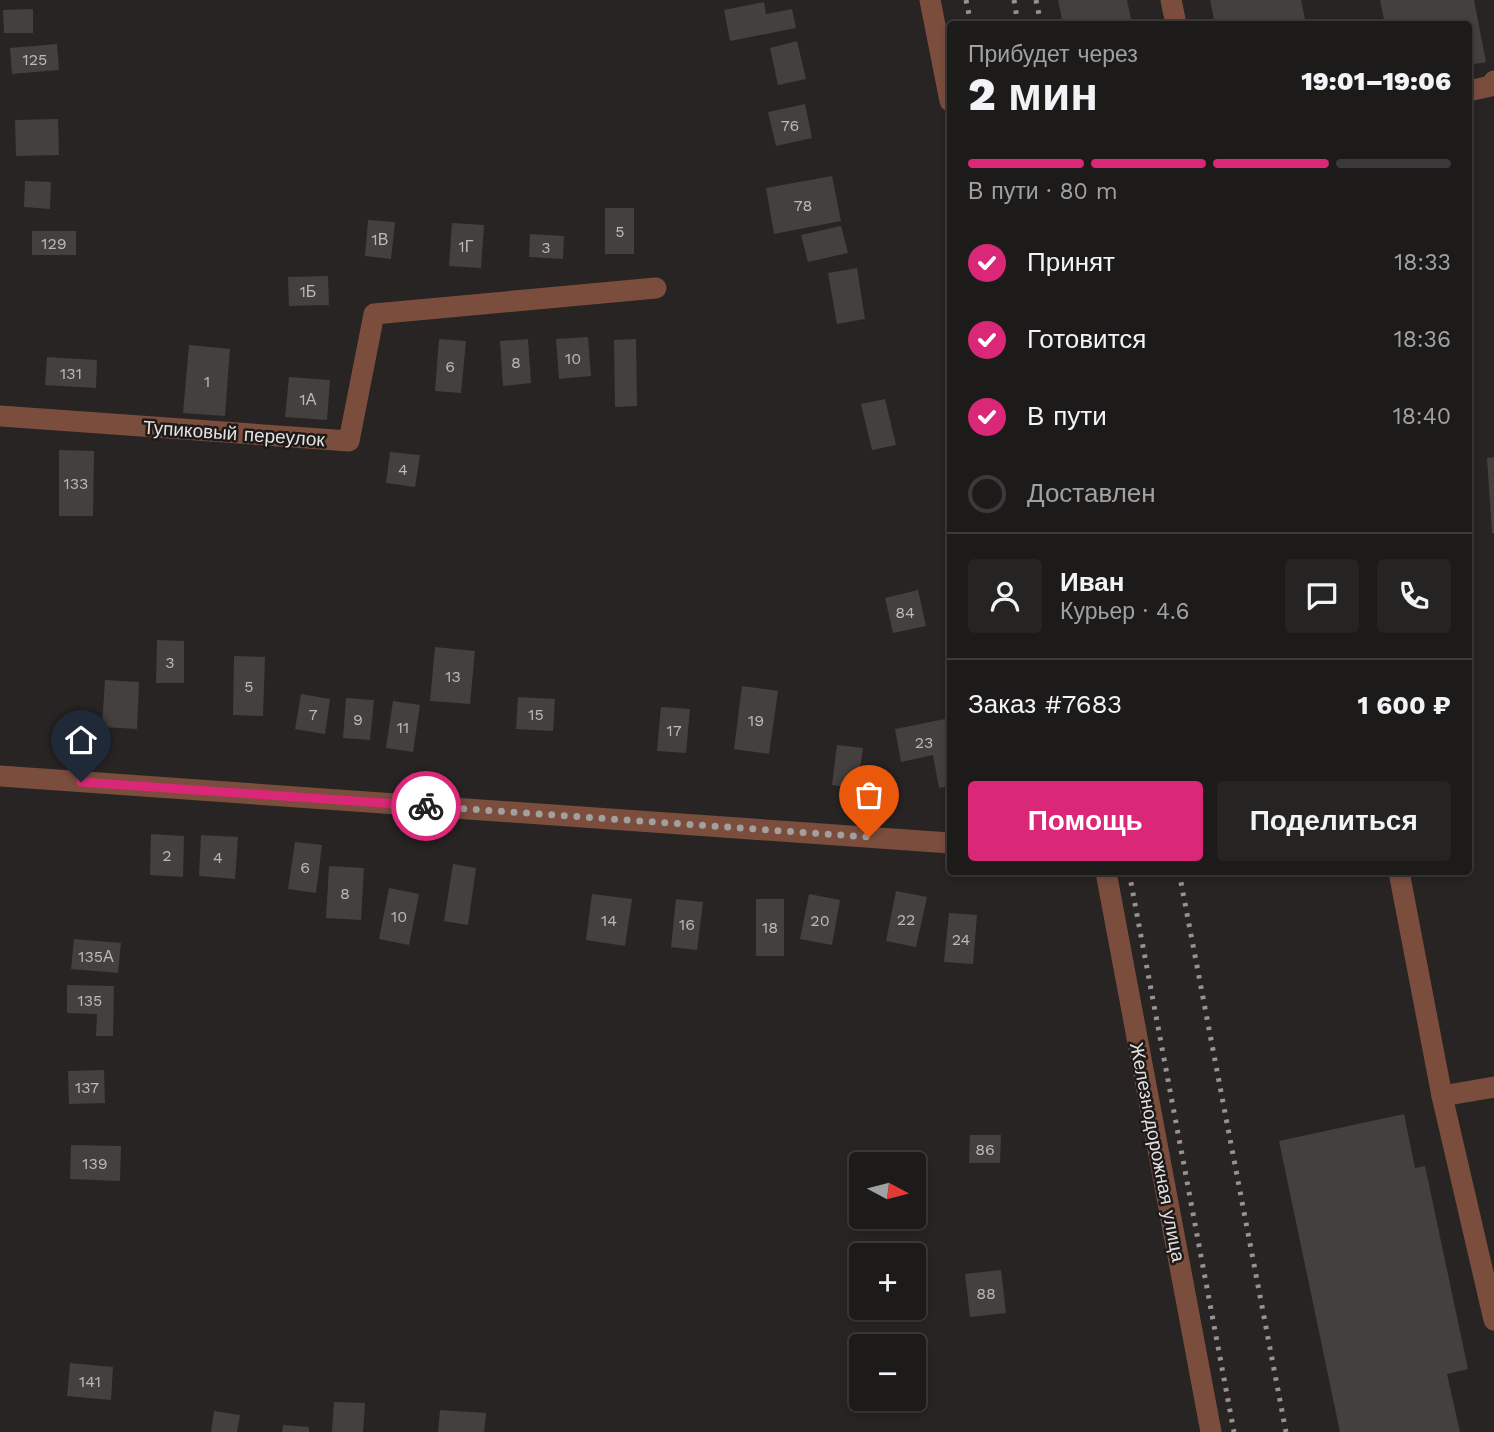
<!DOCTYPE html>
<html lang="ru">
<meta charset="utf-8">
<style>
body{margin:0;font-family:"Work Sans",sans-serif;background:#252423;color:#f1f3f6;height:100vh;display:flex;flex-direction:column;font-size:26px;white-space:nowrap}
*{box-sizing:border-box;margin:0}
p{font-size:23px;color:#a0a1a2}
.icon{flex:none;width:38px;height:38px;fill:none;stroke:currentColor;stroke-width:2;stroke-linecap:round;stroke-linejoin:round}
.map{position:relative;flex:1;overflow:hidden}
.panel{position:absolute;left:947px;top:21px;width:525px;height:854px;display:flex;flex-direction:column;background:#1d1b1a;border-radius:7px;box-shadow:0 4px 10px #0003,0 0 0 2px #3b3939}
.panel>*{flex:none}
.needle{width:46px;rotate:97deg}
.controls{position:absolute;left:849px;top:1152px;display:grid;gap:14px}
.controls a{display:grid;place-items:center;width:77px;height:77px;border-radius:7px;background:#1d1b1a;box-shadow:0 4px 10px #0003,0 0 0 2px #3b3939;font-size:35px}
.pin{position:absolute;display:grid;place-items:center;width:60px;height:60px;color:#fff;margin:-72px -30px;border-radius:50% 50% 50% 0;rotate:-45deg;box-shadow:0 0 7px #0007}
.pin .icon{rotate:45deg}
.courier{position:absolute;display:grid;place-items:center;width:70px;height:70px;margin:-35px;border:5px solid #db2777;border-radius:50%;background:#fff;color:#222;box-shadow:0 2px 9px #0007}
.overview em{font-style:normal;font-weight:800}
.overview div{display:flex;flex-direction:column-reverse}
.overview{display:flex;align-items:center;justify-content:space-between;height:119px;padding:0 21px}
h1{font-size:46px;font-weight:800;line-height:52px}
.bar{display:grid;grid-template-columns:repeat(4,1fr);gap:10px 7px;align-content:center;height:84px;padding:0 21px}
.bar i{height:9px;border-radius:5px;background:#3b3939}
.bar .current{background:#db2777}
.bar p{grid-column:span 4}
.line{display:flex;align-items:center;gap:18px;padding:0 21px;border-top:2px solid #3b3939}
.line div{flex:1}
.round{display:grid;place-items:center;flex:none;width:74px;height:74px;border-radius:7px;background:#252423}
ol{padding:0 21px;list-style:none}
li{display:flex;align-items:center;gap:21px;height:77px}
li p{margin-inline-start:auto}
li .icon{padding:7px;border-radius:50%;background:#db2777;color:#fff;stroke-width:4}
li:last-child{color:#a0a1a2}
li i{width:38px;height:38px;border:4px solid #3b3939;border-radius:50%}
.button{display:flex;gap:14px;margin-top:auto;padding:14px 21px}
.button a{flex:1;height:80px;border-radius:7px;background:#db2777;color:#fff;font-size:28px;font-weight:800;line-height:80px;text-align:center}
.button a+a{background:#252423;color:#f1f3f6}
.map>svg:first-child{display:block}
</style>
<div class="map">
<svg width="1494" height="1432" viewBox="0 0 1494 1432">
<rect width="100%" height="100%" fill="#272423"/>
<g fill="#43403e">
<path d="M1058,0H1127L1132,24H1063Z"/>
<path d="M1210,0H1301L1306,24H1215Z"/>
<path d="M1380,0H1474L1486,62L1468,65V24H1385Z"/>
<path d="M764,2L766,14L792,9L796,28L730,41L724,10Z"/>
<path d="M33,9V33H4L3,10Z"/>
<path d="M797,41L806,79L778,85L770,48Z"/>
<path d="M57,44L59,70L12,74L10,48Z"/>
<path d="M805,104L812,138L776,146L768,112Z"/>
<path d="M58,119L59,155L16,156L15,120Z"/>
<path d="M832,176L841,221L774,234L766,188Z"/>
<path d="M25,181L51,182L50,209L24,207Z"/>
<rect x="605" y="208" width="29" height="46"/>
<path d="M368,220L395,222L391,259L365,256Z"/>
<path d="M452,223L484,225L481,268L449,266Z"/>
<path d="M841,226L848,253L808,262L801,235Z"/>
<rect x="32" y="231" width="44" height="24"/>
<path d="M530,234L564,236L563,259L529,257Z"/>
<path d="M857,268L865,319L837,324L828,273Z"/>
<path d="M328,276L329,305L289,306L288,277Z"/>
<path d="M588,337L591,376L559,379L556,339Z"/>
<path d="M439,339L466,341L461,393L435,391Z"/>
<path d="M528,339L531,383L503,386L500,341Z"/>
<path d="M636,339L637,406L615,407L614,340Z"/>
<path d="M189,345L230,349L225,416L183,413Z"/>
<path d="M47,357L97,360L96,388L45,385Z"/>
<path d="M289,377L330,380L327,420L285,417Z"/>
<path d="M885,399L896,445L872,450L861,404Z"/>
<path d="M59,450L94,451L93,516H59Z"/>
<path d="M390,452L420,455L415,487L386,483Z"/>
<path d="M1494,457V533H1492L1487,458Z"/>
<path d="M918,590L926,626L893,633L885,598Z"/>
<path d="M157,640L184,641V683H156Z"/>
<path d="M435,647L475,651L470,704L430,701Z"/>
<path d="M234,656L265,657L263,716L233,715Z"/>
<path d="M105,680L139,682L137,729L102,727Z"/>
<path d="M742,686L778,691L769,754L734,749Z"/>
<path d="M301,694L330,699L325,734L295,729Z"/>
<path d="M518,697L555,699L553,731L516,729Z"/>
<path d="M346,698L374,700L370,740L343,738Z"/>
<path d="M393,701L420,705L413,752L386,748Z"/>
<path d="M661,707L690,709L686,753L657,751Z"/>
<path d="M950,718V786L939,788L933,755L901,762L895,729Z"/>
<path d="M837,745L863,748L857,789L832,785Z"/>
<path d="M151,834L184,836L183,877L150,875Z"/>
<path d="M201,835L238,837L235,879L199,876Z"/>
<path d="M295,842L322,845L316,893L288,889Z"/>
<path d="M453,864L476,868L468,925L444,921Z"/>
<path d="M329,866L364,868L361,920L326,918Z"/>
<path d="M389,888L419,894L409,945L379,939Z"/>
<path d="M896,891L927,897L916,947L886,941Z"/>
<path d="M592,894L632,899L625,946L586,940Z"/>
<path d="M809,894L840,900L832,945L800,939Z"/>
<path d="M676,899L703,902L697,950L671,947Z"/>
<rect x="756" y="899" width="28" height="57"/>
<path d="M949,913L977,915L973,964L944,962Z"/>
<path d="M74,939L121,943L118,973L71,969Z"/>
<path d="M67,985L114,986L113,1036H96L97,1014L67,1013Z"/>
<path d="M104,1070L105,1103L69,1104L68,1071Z"/>
<path d="M1404,1114L1415,1168L1425,1166L1468,1369L1447,1374L1460,1432H1340L1279,1141Z"/>
<path d="M970,1135H1001L1000,1163H969Z"/>
<path d="M71,1145L121,1146L120,1181L70,1179Z"/>
<path d="M1001,1270L1006,1313L970,1317L965,1274Z"/>
<path d="M70,1363L113,1367L111,1400L67,1396Z"/>
<path d="M334,1402L365,1403L363,1432H332Z"/>
<path d="M440,1410L486,1413L484,1432H438Z"/>
<path d="M214,1411L240,1415L237,1432H211Z"/>
<path d="M283,1425L309,1427V1432H282Z"/>
</g>
<g fill="none" stroke-linecap="round" stroke-linejoin="round">
<g stroke="#7a4d3d" stroke-width="21">
<path d="M930,0L950,101"/>
<path d="M1171,0L1176,24"/>
<path d="M1468,91L1491,86L1494,81"/>
<path d="M0,416L349,441L374,314L656,288"/>
<path d="M0,776L950,843"/>
<path d="M1106,872L1211,1432"/>
<path d="M1399,872L1442,1096L1494,1320"/>
<path d="M1442,1096L1494,1087"/>
</g>
<g stroke="#969392" stroke-width="5" stroke-dasharray="3.5 7" stroke-linecap="butt">
<path d="M966,0L971,24"/>
<path d="M1014,0L1018,24"/>
<path d="M1036,0L1041,24"/>
<path d="M1129,872L1234,1432"/>
<path d="M1179,872L1286,1432"/>
</g>
</g>
<g fill="none" stroke-linecap="round" stroke-linejoin="round">
<path stroke="#a29f9e" stroke-width="7" stroke-dasharray="0 12.6" d="M426,806L869,837"/>
<path stroke="#db2777" stroke-width="9" d="M81,782L426,806"/>
</g>
<g text-anchor="middle" stroke-width="5" stroke-linejoin="round" paint-order="stroke">
<g font-size="16" fill="#bcb9b8">
<text x="35" y="65">125</text>
<text x="790" y="131">76</text>
<text x="803" y="211">78</text>
<text x="620" y="237">5</text>
<text x="380" y="245">1В</text>
<text x="54" y="249">129</text>
<text x="466" y="252">1Г</text>
<text x="546" y="253">3</text>
<text x="308" y="297">1Б</text>
<text x="573" y="364">10</text>
<text x="516" y="368">8</text>
<text x="450" y="372">6</text>
<text x="71" y="379">131</text>
<text x="207" y="387">1</text>
<text x="308" y="405">1А</text>
<text x="403" y="475">4</text>
<text x="76" y="489">133</text>
<text x="905" y="618">84</text>
<text x="170" y="668">3</text>
<text x="453" y="682">13</text>
<text x="249" y="692">5</text>
<text x="313" y="720">7</text>
<text x="536" y="720">15</text>
<text x="358" y="725">9</text>
<text x="756" y="726">19</text>
<text x="403" y="733">11</text>
<text x="674" y="736">17</text>
<text x="924" y="748">23</text>
<text x="167" y="861">2</text>
<text x="218" y="863">4</text>
<text x="305" y="873">6</text>
<text x="345" y="899">8</text>
<text x="399" y="922">10</text>
<text x="906" y="925">22</text>
<text x="609" y="926">14</text>
<text x="820" y="926">20</text>
<text x="687" y="930">16</text>
<text x="770" y="933">18</text>
<text x="961" y="945">24</text>
<text x="96" y="962">135А</text>
<text x="90" y="1006">135</text>
<text x="87" y="1093">137</text>
<text x="985" y="1155">86</text>
<text x="95" y="1169">139</text>
<text x="986" y="1299">88</text>
<text x="90" y="1387">141</text>
</g>
<g font-size="19" fill="#e4e1e0" stroke="#1e1a19">
<text transform="translate(234 433) rotate(4)" y="7">Тупиковый переулок</text>
<text transform="translate(1158 1152) rotate(79)" y="7">Железнодорожная улица</text>
</g>
</g>
</svg>
<div class="controls">
<a><svg class="needle" viewBox="-14 -14 28 28"><path d="M0-13l5 13h-10z" fill="#e53935"/><path d="M0 13l5-13h-10z" fill="#a0a1a2"/></svg></a>
<a>+</a>
<a>−</a>
</div>
<div class="pin" style="left:869px;top:837px;background:#ea580c"><svg class="icon" aria-label="bag" viewBox="0 0 24 24"><path d="M5 8h14l-1 12H6zM9 8a3 3 0 0 1 6 0"/></svg></div>
<div class="pin" style="left:81px;top:782px;background:#1f2937"><svg class="icon" aria-label="home" viewBox="0 0 24 24"><path d="M3 11l9-7 9 7M6 9v11h12V9"/></svg></div>
<div class="courier" style="left:426px;top:806px"><svg class="icon" aria-label="bike" viewBox="0 0 24 24"><circle cx="6" cy="16" r="4"/><circle cx="18" cy="16" r="4"/><path d="M6 16l4-8h5l3 8M10 8l3 8H6M13 5h3"/></svg></div>
<section class="panel">
<div class="overview"><div><h1>2 мин</h1><p>Прибудет через</p></div><em>19:01–19:06</em></div>
<div class="bar"><i class="current"></i><i class="current"></i><i class="current"></i><i></i><p>В пути · 80 m</p></div>
<ol>
<li><svg class="icon" aria-label="check" viewBox="0 0 24 24"><path d="M5 12l5 5 9-10"/></svg>Принят<p>18:33</p></li>
<li><svg class="icon" aria-label="check" viewBox="0 0 24 24"><path d="M5 12l5 5 9-10"/></svg>Готовится<p>18:36</p></li>
<li><svg class="icon" aria-label="check" viewBox="0 0 24 24"><path d="M5 12l5 5 9-10"/></svg>В пути<p>18:40</p></li>
<li><i></i>Доставлен</li>
</ol>
<div class="line" style="height:126px"><a class="round"><svg class="icon" aria-label="person" viewBox="0 0 24 24"><circle cx="12" cy="8" r="4"/><path d="M4 21q1-7 8-7t8 7"/></svg></a><div><b>Иван</b><p>Курьер · 4.6</p></div><a class="round"><svg class="icon" aria-label="chat" viewBox="0 0 24 24"><path d="M4 5h16v11H9l-5 4z"/></svg></a><a class="round"><svg class="icon" aria-label="phone" viewBox="0 0 24 24"><path d="M5 4h4l2 5-3 2q2 4 5 5l2-3 5 2v4C11 20 4 13 5 4z"/></svg></a></div>
<div class="line" style="height:91px"><div>Заказ #7683</div><b>1 600 ₽</b></div>
<div class="button"><a>Помощь</a><a>Поделиться</a></div>
</section>
</div>
